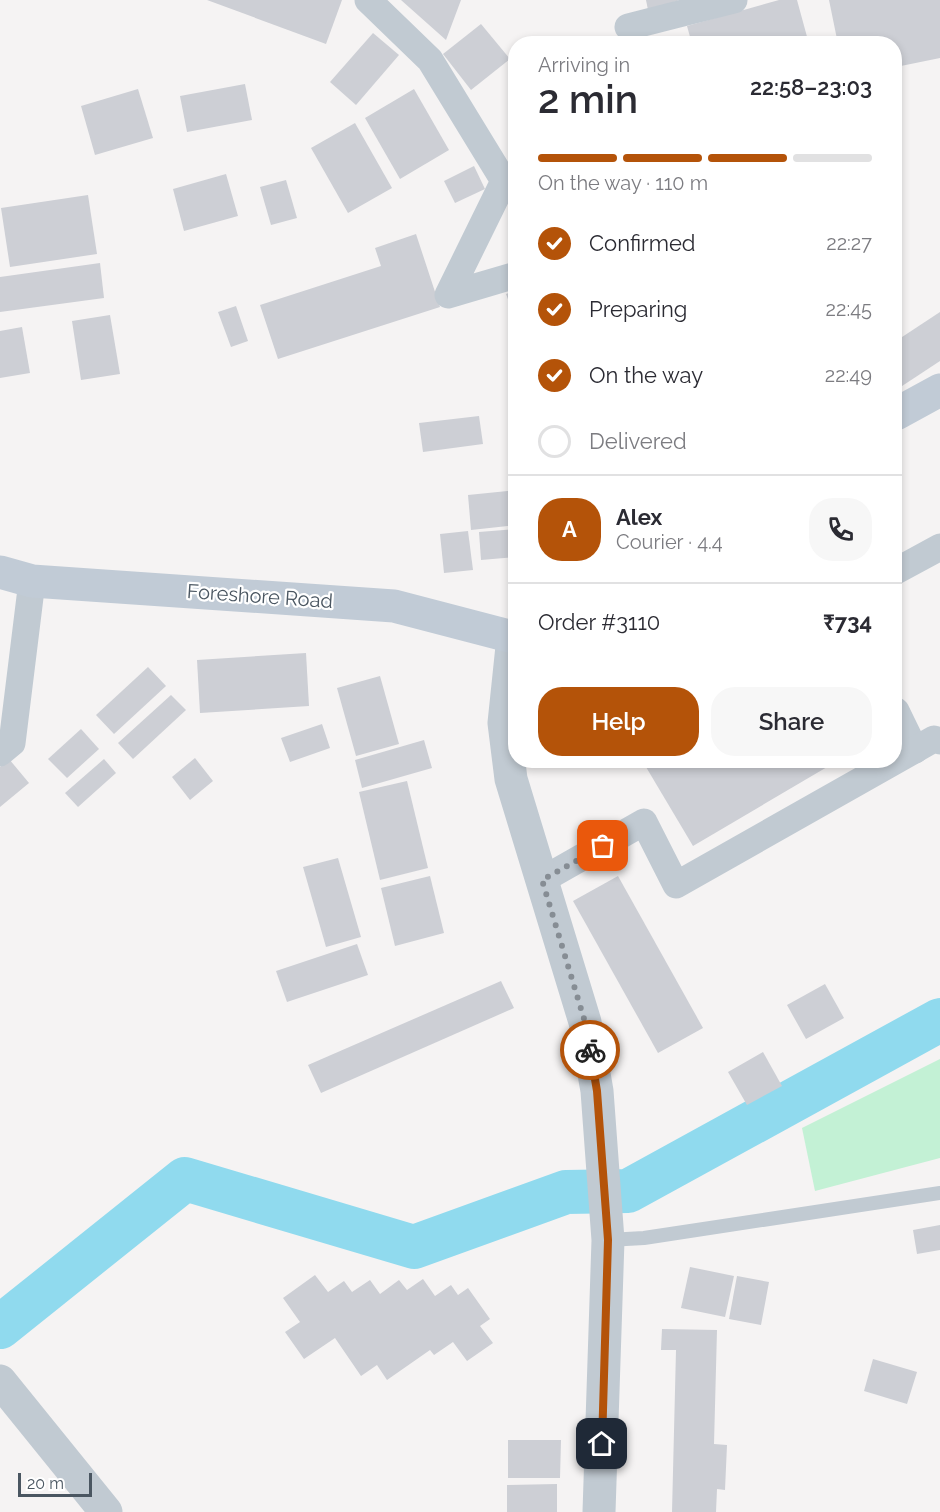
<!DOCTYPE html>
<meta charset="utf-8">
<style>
body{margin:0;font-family:Raleway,sans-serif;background:#f7f7f7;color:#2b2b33;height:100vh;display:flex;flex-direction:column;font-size:22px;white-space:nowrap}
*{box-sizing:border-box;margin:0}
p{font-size:20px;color:#7c7c81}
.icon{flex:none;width:33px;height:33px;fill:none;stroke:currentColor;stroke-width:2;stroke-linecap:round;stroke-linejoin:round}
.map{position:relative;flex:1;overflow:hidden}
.panel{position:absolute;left:508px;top:36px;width:394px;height:732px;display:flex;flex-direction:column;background:#fff;border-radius:24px;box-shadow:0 3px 9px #0003}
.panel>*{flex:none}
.scale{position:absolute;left:18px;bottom:15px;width:74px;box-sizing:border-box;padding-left:6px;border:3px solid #4a5661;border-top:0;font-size:16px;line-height:21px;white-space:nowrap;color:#4a5661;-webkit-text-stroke:4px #fff;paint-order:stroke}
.pin{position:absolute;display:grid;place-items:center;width:51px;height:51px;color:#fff;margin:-26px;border-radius:12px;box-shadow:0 3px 9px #0006}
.courier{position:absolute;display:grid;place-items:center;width:60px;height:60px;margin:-30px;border:4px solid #b45309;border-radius:50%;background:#fff;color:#222;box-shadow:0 2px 8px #0007}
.headline em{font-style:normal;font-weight:600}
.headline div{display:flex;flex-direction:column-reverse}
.headline{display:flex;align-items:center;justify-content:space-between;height:102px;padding:0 30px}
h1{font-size:39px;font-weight:600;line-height:45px}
.bar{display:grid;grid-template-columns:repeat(4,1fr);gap:9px 6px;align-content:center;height:72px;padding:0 30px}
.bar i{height:8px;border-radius:4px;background:#e1e1e2}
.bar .selected{background:#b45309}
.bar p{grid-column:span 4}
.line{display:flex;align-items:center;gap:15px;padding:0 30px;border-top:2px solid #e1e1e2}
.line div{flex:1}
.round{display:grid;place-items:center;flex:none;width:63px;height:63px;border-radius:24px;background:#f7f7f7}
ol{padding:0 30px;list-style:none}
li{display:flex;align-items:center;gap:18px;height:66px}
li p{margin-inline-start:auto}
li .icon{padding:6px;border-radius:50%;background:#b45309;color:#fff;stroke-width:4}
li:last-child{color:#7c7c81}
li i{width:33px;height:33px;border:3px solid #e1e1e2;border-radius:50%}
.cta{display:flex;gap:12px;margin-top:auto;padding:12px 30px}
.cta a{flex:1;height:69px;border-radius:24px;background:#b45309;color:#fff;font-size:24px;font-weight:600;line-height:69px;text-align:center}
.cta a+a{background:#f7f7f7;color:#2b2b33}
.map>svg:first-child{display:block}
</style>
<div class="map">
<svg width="940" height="1512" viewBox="0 0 940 1512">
<rect width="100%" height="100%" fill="#f5f3f3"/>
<path fill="#c3f1d5" d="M940,1059V1158L815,1191L802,1128Z"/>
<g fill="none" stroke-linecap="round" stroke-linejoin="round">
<path stroke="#90daee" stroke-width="44" d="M0,1327L185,1179L414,1247L566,1192L628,1191L940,1020"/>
</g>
<g fill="#cdcfd5">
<path d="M207,0H342L326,44Z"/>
<path d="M401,0H461L446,40Z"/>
<path d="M646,0H680L648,10Z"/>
<path d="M779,0H797L809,44H692L687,26Z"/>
<path d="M829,0H940V58L896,67V44H838Z"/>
<path d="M481,24L510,59L471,90L443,54Z"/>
<path d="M373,33L399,55L356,105L330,82Z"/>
<path d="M245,84L252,120L187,132L180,96Z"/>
<path d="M138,89L153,138L95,155L81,106Z"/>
<path d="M414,89L449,150L400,179L365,118Z"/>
<path d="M355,123L392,188L348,213L311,148Z"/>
<path d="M474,166L485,189L455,203L444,181Z"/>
<path d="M226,174L238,216L184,231L173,189Z"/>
<path d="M286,180L297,218L271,225L260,187Z"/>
<path d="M88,195L97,254L10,267L1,208Z"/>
<path d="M416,234L440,307L278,359L260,305L381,266L375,248Z"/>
<path d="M100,263L104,298L0,312V277Z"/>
<path d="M516,290V320L506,294Z"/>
<path d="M236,306L248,341L231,347L218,312Z"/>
<path d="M940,312V361L896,390V341Z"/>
<path d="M110,315L120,374L81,380L72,321Z"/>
<path d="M22,327L30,373L0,378V331Z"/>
<path d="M479,416L483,444L423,452L419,423Z"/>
<path d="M516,490V525L471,530L468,495Z"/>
<path d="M516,529V557L481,560L479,532Z"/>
<path d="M468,531L473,570L444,573L440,534Z"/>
<path d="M306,653L309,706L200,713L197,660Z"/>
<path d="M148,667L166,686L114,734L96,715Z"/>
<path d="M380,676L399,744L356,756L337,688Z"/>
<path d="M171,695L186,710L133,759L118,743Z"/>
<path d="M322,724L330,748L290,762L281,738Z"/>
<path d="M81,729L99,749L67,778L48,759Z"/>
<path d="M424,740L432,768L362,788L355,760Z"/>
<path d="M195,758L213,781L190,800L172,777Z"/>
<path d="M9,759L29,783L0,807V767Z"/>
<path d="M104,759L116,773L78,807L65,793Z"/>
<path d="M658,760H839L693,846L646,767Z"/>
<path d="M407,781L428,868L380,880L359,792Z"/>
<path d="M338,858L361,937L326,947L303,867Z"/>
<path d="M430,876L444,933L395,946L381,888Z"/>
<path d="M618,876L703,1028L658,1053L573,901Z"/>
<path d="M357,944L368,975L287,1002L276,971Z"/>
<path d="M501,981L514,1008L321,1093L308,1065Z"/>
<path d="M825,984L844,1018L806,1039L787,1005Z"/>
<path d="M763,1052L782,1086L747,1105L728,1072Z"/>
<path d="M940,1225V1250L917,1254L913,1230Z"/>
<path d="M690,1267L734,1276L725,1317L681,1308Z"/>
<path d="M315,1275L328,1292L344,1281L352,1292L370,1280L380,1294L399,1280L407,1290L423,1279L435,1296L451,1285L458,1295L468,1288L490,1319L480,1326L493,1343L467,1361L453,1342L434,1355L430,1350L387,1380L377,1365L361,1376L335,1338L304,1359L285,1332L300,1322L283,1298Z"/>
<path d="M737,1276L769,1282L761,1325L729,1319Z"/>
<path d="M662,1329L717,1330L714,1444L727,1445L725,1490L717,1489L716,1512H672L676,1350H661Z"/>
<path d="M873,1359L917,1372L907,1404L864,1391Z"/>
<path d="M508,1440H561L560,1478H508Z"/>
<path d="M557,1484V1512H507V1485Z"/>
</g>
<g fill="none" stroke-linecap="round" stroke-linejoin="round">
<path stroke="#c1cad2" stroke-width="14" d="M608,1240L644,1238L940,1193"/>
<g stroke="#c1cad2" stroke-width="27">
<path d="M368,0L430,60L504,181L448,295L516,275"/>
<path d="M628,27L734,0"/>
<path d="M896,571L940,547"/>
<path d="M896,711L915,750"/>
<path d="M0,753L12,743L32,581"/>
<path d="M542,880L644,822L676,885L934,739L940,741"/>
</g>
<g stroke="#c1cad2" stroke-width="33">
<path d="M513,637L504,723L511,779L585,1022L597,1091L608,1240L599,1512"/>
<path d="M0,1381L106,1512"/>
</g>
<g stroke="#c1cbd6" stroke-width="33">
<path d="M896,414L940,390"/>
<path d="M0,572L32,581L394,606L513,637L516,635"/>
</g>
</g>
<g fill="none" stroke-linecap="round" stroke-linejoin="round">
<path stroke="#868d94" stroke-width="6" stroke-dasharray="0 10.8" d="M590,1050L585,1022L542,880L603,846"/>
<path stroke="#b45309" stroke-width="8" d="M590,1050L597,1091L608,1240L602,1444"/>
</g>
<g text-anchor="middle" stroke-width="4.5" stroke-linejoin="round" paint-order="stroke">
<g font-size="20" fill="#4a5661" stroke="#fff">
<text transform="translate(260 596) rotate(4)" y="7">Foreshore Road</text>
</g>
</g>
</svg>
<div class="scale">20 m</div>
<div class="pin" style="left:603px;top:846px;background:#ea580c"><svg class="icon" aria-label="bag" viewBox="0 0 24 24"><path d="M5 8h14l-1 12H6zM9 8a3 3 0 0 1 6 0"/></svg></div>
<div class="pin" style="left:602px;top:1444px;background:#1f2937"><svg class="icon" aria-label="home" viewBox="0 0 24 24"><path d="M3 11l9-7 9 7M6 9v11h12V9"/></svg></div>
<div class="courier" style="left:590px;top:1050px"><svg class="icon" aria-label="bike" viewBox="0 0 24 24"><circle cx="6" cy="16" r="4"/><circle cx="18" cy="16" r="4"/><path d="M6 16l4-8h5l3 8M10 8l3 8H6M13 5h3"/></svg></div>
<section class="panel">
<div class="headline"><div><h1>2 min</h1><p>Arriving in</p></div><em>22:58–23:03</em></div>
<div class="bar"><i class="selected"></i><i class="selected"></i><i class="selected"></i><i></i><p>On the way · 110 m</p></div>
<ol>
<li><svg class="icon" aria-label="check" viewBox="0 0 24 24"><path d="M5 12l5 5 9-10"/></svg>Confirmed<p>22:27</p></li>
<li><svg class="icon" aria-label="check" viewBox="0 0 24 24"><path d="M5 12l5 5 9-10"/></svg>Preparing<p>22:45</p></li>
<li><svg class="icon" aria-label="check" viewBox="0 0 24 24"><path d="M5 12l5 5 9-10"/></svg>On the way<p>22:49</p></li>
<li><i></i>Delivered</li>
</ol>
<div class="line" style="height:108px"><b class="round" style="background:#b45309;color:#fff">A</b><div><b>Alex</b><p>Courier · 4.4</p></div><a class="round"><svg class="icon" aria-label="phone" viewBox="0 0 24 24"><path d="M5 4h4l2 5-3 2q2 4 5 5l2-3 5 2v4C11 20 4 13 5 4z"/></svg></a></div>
<div class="line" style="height:78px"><div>Order #3110</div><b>₹734</b></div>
<div class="cta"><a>Help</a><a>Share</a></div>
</section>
</div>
